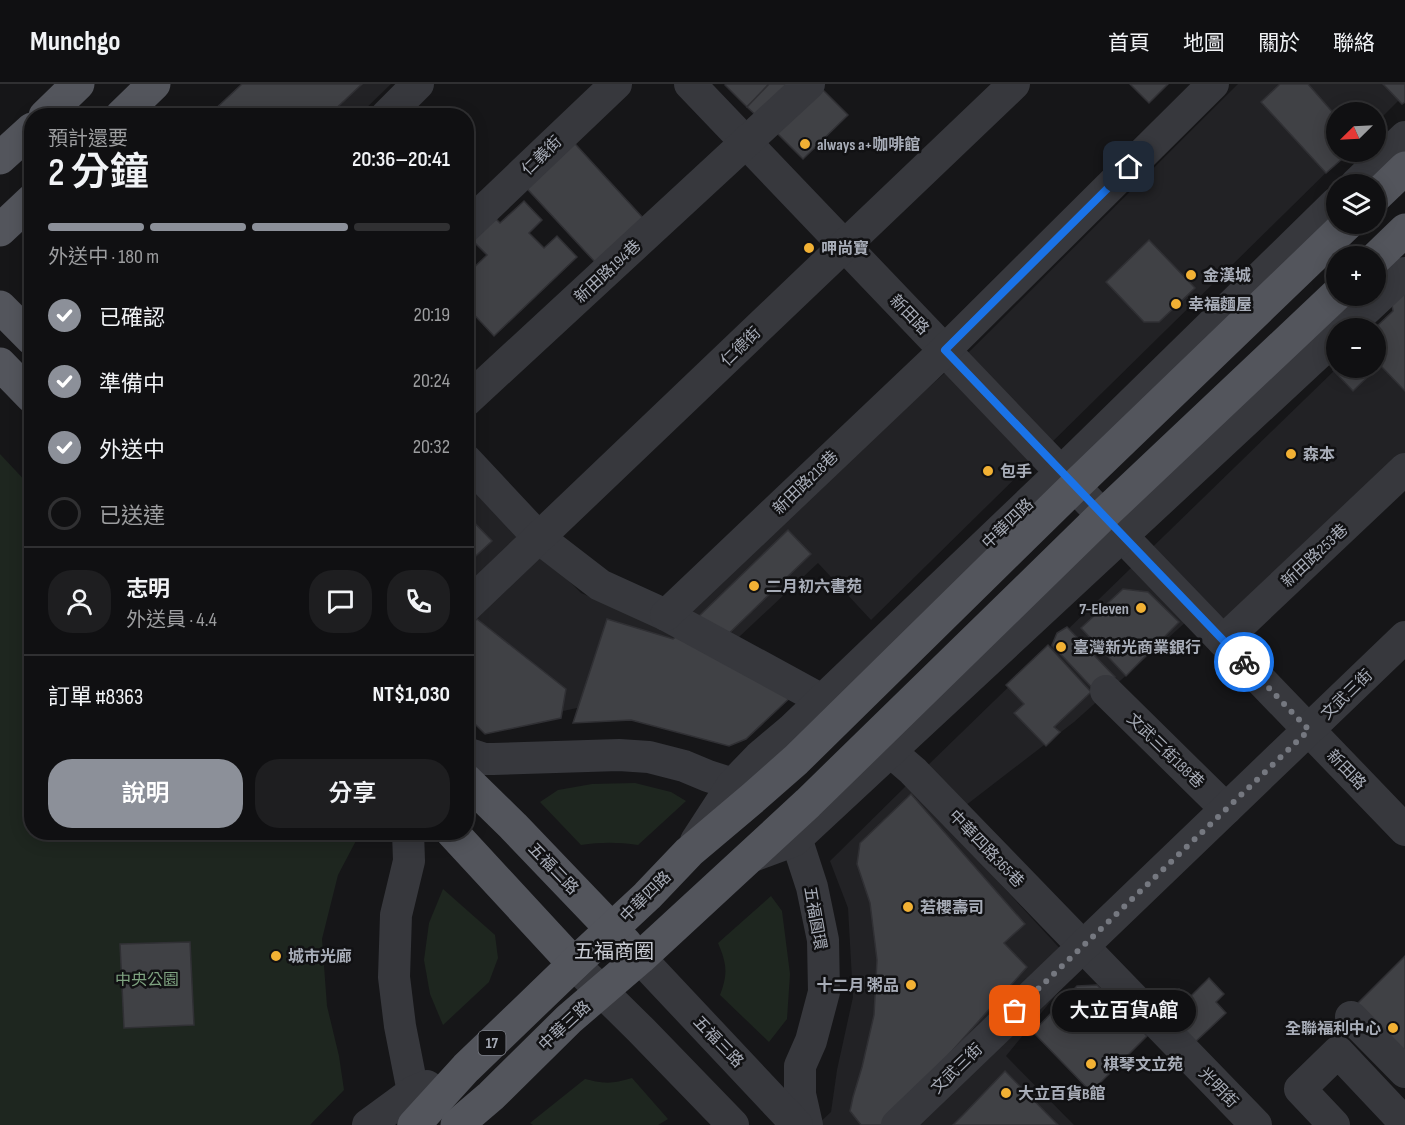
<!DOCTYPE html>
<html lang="zh-TW">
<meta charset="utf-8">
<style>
body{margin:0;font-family:"Sofia Sans Condensed","Noto Sans TC",sans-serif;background:#1e1e20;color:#f1f3f6;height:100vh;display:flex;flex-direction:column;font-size:22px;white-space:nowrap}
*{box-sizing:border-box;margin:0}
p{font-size:20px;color:#9c9d9f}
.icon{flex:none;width:33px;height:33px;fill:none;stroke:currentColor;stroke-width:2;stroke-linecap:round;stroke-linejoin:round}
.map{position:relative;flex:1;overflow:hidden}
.drawer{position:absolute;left:24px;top:24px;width:450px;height:732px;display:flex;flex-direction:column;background:#101012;border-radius:24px;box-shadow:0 3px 15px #0003,0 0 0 2px #303032}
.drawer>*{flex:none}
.needle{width:39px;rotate:246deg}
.fabs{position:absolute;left:1326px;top:18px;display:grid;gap:12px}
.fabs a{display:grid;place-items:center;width:60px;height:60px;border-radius:50%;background:#101012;box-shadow:0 3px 15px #0003,0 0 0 2px #303032;font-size:30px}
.pin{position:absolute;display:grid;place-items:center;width:51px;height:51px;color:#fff;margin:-26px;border-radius:12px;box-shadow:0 3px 9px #0006}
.courier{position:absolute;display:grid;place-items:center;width:60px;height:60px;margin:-30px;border:4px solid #1a73e8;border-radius:50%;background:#fff;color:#222;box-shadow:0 2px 8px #0007}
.bubble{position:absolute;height:42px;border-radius:21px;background:#101012;box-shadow:0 3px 15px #0003,0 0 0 2px #303032;font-size:20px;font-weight:600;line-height:42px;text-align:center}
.overview em{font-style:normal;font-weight:600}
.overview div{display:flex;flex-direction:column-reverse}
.overview{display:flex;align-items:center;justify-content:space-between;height:102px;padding:0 24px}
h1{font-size:39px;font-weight:600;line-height:45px}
.bar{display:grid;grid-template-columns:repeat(4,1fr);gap:9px 6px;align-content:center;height:72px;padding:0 24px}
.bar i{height:8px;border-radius:4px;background:#303032}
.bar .on{background:#8c9099}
.bar p{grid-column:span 4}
.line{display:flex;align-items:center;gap:15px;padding:0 24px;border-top:2px solid #303032}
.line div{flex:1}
.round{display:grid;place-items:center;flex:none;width:63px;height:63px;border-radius:24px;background:#1e1e20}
ol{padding:0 24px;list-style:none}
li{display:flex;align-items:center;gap:18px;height:66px}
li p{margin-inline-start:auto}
li .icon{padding:6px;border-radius:50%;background:#8c9099;color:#fff;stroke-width:4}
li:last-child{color:#9c9d9f}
li i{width:33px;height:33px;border:3px solid #303032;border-radius:50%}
.primary-button{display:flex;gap:12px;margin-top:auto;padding:12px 24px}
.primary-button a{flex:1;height:69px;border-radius:24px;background:#8c9099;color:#fff;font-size:24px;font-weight:600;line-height:69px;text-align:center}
.primary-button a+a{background:#1e1e20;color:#f1f3f6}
header{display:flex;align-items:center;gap:36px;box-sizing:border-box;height:84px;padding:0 30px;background:#101012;border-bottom:2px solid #303032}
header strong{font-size:28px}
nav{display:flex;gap:33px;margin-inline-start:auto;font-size:21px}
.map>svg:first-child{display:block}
</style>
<header>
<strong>Munchgo</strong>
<nav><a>首頁</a><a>地圖</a><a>關於</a><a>聯絡</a></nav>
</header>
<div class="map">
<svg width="1405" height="1041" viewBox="0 0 1405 1041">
<rect width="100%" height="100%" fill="#161618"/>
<g fill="#222225">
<path d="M247,0H391L359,31L215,32Z"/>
<path d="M1238,0H1405V10L1376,39V28H1336V68H1347L871,536L818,479L739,553L600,619L489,643L467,618V394L581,509L658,542L971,266Z"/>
<path d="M1405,218V371L1229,539L1206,520L1074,638L961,725L924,685L1337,284H1376V247Z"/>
<path d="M908,700L1078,884L1006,972L1074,1041H817L831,1028L837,986L853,913L848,824L830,777Z"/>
</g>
<g fill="#1e261f">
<path d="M0,370L31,403L32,748H357L359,751L338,791L322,855L327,922L339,972L344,1006L310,1041H0Z"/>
<path d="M635,699L671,708L686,717L638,761C618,758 601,758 581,761L540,718L558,706L592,700Z"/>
<path d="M443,805L495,851L498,874L489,898L443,941L430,910L424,876L429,839Z"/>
<path d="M771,812L782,827L790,890L787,935L769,958L720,911C728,890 727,880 718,859Z"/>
<path d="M632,994L668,1035L658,1041H533L530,1039L585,995C605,1000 612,1000 632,994Z"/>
</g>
<g fill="#404145" stroke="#303034" stroke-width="1.5">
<path d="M242,0H362L328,32H214L211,29Z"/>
<path d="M726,0H769L747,23L725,1Z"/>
<path d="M769,0H796L761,36L747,23Z"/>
<path d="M1130,0H1168L1149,19Z"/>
<path d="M1280,0H1308L1336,32V68H1350L1326,89L1261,18Z"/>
<path d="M1383,0H1405V18L1402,20Z"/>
<path d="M822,5L848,31L803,75L777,49Z"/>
<path d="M567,51L643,134L595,178L519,96Z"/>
<path d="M524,117L542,136L529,149L544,164L557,152L577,173L494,252L466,222V209L468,208L466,207V191L487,171L470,154L493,132L500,139Z"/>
<path d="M1149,156L1195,204L1159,238H1144L1106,198Z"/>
<path d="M1405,204V307L1380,281L1353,307L1333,286L1336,282V284H1376L1375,244L1393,227L1392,220Z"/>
<path d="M466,265L474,273L466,280Z"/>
<path d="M466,430L492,457L466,481Z"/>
<path d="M788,446L811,470L720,558L697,534Z"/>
<path d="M466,485L476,496L466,504Z"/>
<path d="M1123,505L1148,508L1179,538L1126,592L1081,544Z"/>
<path d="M477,535L566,605L561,634L485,650L466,631V545Z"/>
<path d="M607,535L673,555L681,549L794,610L746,655L729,662L631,636L573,639Z"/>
<path d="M1067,543L1115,593L1098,610L1052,561L1057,549Z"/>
<path d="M1048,561L1091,608L1054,643L1060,648L1046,662L1014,629L1024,620L1006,601Z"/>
<path d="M911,710L1025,840L1004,859L1027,883L886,1041H861L850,1027L853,1013L862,983L874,931L877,876L870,819L857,780L860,759Z"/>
<path d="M190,858L194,941L124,944L120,860Z"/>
<path d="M1405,872V968L1357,920Z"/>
<path d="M1209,894L1224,910L1216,918L1226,929L1192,961L1158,925L1179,905L1189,914Z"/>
<path d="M1097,901L1147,952L1091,1008L1033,948L1077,902Z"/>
<path d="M1005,987L1058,1041H953L963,1031Z"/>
</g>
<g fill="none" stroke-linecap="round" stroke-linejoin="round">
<g stroke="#37383d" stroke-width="32">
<path d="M690,0L1123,453L1405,746"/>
<path d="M386,32L418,0"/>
<path d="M1356,100L1405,53"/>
<path d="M466,143L616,0"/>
<path d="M1346,244L1405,189"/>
<path d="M466,317L809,0"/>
<path d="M466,376L539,454L600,501L666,531L822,616"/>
<path d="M466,523L1014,0"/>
<path d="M666,531L945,266L1213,0"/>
<path d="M1223,557L1405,385"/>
<path d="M1106,607L1226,725"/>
<path d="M891,668L913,687L1256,1041"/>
<path d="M466,669L484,675H493L619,671L649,673L684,682L708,692L733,700"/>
<path d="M794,736L799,763L812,803L823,856L824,908L811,957L800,982V1010L807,1041"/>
<path d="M408,748L409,777L396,831L394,893L400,942L413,1008V1041"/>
<path d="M696,757L733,700L759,673L791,646L1061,388L1336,119"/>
<path d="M750,773L793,757L797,754L1336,253"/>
<path d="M640,874L797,1041"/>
<path d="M574,880L641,946L733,1041"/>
<path d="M1351,933L1405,988"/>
<path d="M368,1041L413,1008L427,1002"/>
<path d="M897,1041L1405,553"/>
<path d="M1334,1041L1300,1005L1338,968L1405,1039"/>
</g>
<g stroke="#53555c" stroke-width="33">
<path d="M45,32L78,0"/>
<path d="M121,32L154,0"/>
<path d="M0,74L32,45"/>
<path d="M1376,112L1405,84"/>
<path d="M0,146L32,116"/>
<path d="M1376,174L1405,146"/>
<path d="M0,223L32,255"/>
<path d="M0,280L32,313"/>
<path d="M466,696L513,742L626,860"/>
<path d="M452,748L574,880"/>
<path d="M414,1041L466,984L574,880L647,812L689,768L754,713L796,676L1075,402L1347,140"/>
<path d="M457,1041L491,1012L569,935L640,874L808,719L1103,431L1336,211"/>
</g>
</g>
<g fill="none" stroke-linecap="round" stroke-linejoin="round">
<path stroke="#757880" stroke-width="6" stroke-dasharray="0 10.8" d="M1015,927L1309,646L1244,578"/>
<path stroke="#1a73e8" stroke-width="8" d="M1129,83L945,266L1244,578"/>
</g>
<g fill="#f2b134" stroke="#111113" stroke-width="2">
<circle cx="805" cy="60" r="6"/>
<circle cx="809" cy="164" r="6"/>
<circle cx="1191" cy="191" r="6"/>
<circle cx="1176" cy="220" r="6"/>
<circle cx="1291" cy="370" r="6"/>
<circle cx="988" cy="387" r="6"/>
<circle cx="754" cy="502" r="6"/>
<circle cx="1141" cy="524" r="6"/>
<circle cx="1061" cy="563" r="6"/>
<circle cx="908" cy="823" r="6"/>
<circle cx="276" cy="872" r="6"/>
<circle cx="911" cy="901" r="6"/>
<circle cx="1393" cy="944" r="6"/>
<circle cx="1091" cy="980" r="6"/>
<circle cx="1006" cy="1009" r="6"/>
</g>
<g text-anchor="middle" stroke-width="5" stroke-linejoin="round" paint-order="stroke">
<rect fill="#111113" stroke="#7b7e86" stroke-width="1.5" x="478.5" y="947" width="27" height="24" rx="4.5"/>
<g font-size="15" font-weight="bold" fill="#a8adb8">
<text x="492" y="964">17</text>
</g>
<g font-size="16" font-weight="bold" fill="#a8adb8" stroke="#111113" text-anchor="start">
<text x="817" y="66">always a+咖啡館</text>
<text x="821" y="170">呷尚寶</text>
<text x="1203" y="197">金漢城</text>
<text x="1188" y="226">幸福麵屋</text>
<text x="1303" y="376">森本</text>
<text x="1000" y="393">包手</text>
<text x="766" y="508">二月初六書苑</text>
<text x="1129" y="530" text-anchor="end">7-Eleven</text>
<text x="1073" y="569">臺灣新光商業銀行</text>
<text x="920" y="829">若櫻壽司</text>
<text x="288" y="878">城市光廊</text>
<text x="899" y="907" text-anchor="end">十二月 粥品</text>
<text x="1381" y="950" text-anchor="end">全聯福利中心</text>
<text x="1103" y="986">棋琴文立苑</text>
<text x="1018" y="1015">大立百貨B館</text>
</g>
<g font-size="16" fill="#a8adb8" stroke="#111113">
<text transform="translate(541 71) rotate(-44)" y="6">仁義街</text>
<text transform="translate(607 187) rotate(-43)" y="6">新田路194巷</text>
<text transform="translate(910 230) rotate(46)" y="6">新田路</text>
<text transform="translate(740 262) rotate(-44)" y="6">仁德街</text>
<text transform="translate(805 398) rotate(-44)" y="6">新田路218巷</text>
<text transform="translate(1007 439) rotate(-44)" y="6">中華四路</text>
<text transform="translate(1314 471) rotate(-43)" y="6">新田路253巷</text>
<text transform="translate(1346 610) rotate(-44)" y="6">文武三街</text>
<text transform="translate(1166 666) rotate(44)" y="6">文武三街188巷</text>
<text transform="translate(1347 685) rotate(46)" y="6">新田路</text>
<text transform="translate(987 764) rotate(46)" y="6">中華四路365巷</text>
<text transform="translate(554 784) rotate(46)" y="6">五福二路</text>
<text transform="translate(645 812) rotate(-45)" y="6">中華四路</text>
<text transform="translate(816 834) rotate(80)" y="6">五福圓環</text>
<text transform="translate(564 941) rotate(-43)" y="6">中華三路</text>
<text transform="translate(719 957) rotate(46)" y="6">五福三路</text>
<text transform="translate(956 984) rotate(-44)" y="6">文武三街</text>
<text transform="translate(1219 1003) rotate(46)" y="6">光明街</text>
</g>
<g font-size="16" fill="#7fa381" stroke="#111113">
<text x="147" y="901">中央公園</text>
</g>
<g font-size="20" fill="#c9ccd4" stroke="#111113">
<text x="614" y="874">五福商圈</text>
</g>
</g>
</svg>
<div class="fabs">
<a><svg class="needle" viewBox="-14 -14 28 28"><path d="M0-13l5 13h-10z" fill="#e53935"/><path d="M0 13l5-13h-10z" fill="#9c9d9f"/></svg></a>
<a><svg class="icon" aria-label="layers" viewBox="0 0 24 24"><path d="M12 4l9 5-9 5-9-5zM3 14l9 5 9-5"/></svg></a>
<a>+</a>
<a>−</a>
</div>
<div class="pin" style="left:1015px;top:927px;background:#ea580c"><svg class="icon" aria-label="bag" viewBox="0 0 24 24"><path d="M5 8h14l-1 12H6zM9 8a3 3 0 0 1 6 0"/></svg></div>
<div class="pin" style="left:1129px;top:83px;background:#1f2937"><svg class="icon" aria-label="home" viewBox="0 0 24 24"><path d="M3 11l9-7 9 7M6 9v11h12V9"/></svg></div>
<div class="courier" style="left:1244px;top:578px"><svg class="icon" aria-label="bike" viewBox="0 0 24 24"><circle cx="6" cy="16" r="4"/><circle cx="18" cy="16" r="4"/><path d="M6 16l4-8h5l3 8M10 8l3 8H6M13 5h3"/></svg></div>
<div class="bubble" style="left:1052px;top:906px;width:144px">大立百貨A館</div>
<section class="drawer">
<div class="overview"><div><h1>2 分鐘</h1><p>預計還要</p></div><em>20:36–20:41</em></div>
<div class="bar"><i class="on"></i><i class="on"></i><i class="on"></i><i></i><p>外送中 · 180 m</p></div>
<ol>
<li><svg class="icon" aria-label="check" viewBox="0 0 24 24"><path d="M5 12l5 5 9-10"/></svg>已確認<p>20:19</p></li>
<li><svg class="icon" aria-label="check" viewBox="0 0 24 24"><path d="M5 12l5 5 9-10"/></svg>準備中<p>20:24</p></li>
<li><svg class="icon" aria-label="check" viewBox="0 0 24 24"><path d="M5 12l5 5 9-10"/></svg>外送中<p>20:32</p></li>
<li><i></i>已送達</li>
</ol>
<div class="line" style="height:108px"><a class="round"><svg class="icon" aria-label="person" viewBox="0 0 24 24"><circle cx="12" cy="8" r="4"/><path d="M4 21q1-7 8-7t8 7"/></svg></a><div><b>志明</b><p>外送員 · 4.4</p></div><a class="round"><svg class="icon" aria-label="chat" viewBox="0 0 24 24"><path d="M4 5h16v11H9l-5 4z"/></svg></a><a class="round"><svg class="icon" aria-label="phone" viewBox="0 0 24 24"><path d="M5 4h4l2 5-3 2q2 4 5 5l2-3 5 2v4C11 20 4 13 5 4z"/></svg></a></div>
<div class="line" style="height:78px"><div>訂單 #8363</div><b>NT$1,030</b></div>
<div class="primary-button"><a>說明</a><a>分享</a></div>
</section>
</div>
